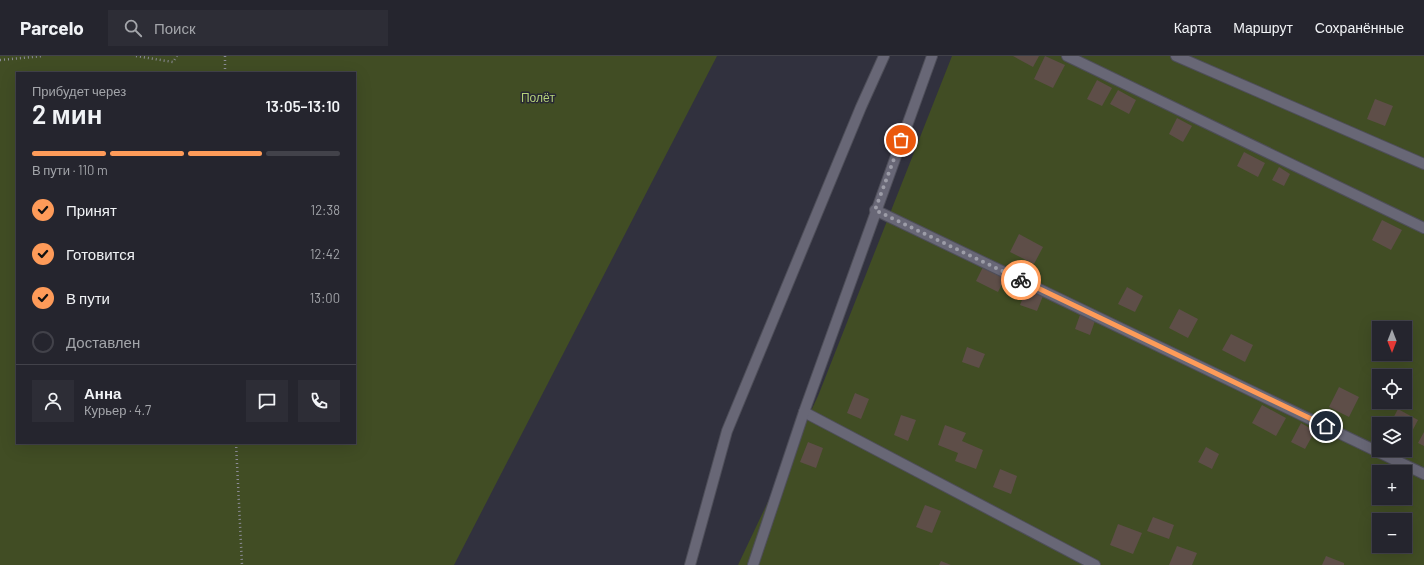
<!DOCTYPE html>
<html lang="ru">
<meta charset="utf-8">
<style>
body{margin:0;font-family:Barlow,sans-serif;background:#2d2d36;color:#f1f3f6;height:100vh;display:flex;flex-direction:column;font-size:15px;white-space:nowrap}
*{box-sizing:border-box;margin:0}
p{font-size:13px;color:#a3a5aa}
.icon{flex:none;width:22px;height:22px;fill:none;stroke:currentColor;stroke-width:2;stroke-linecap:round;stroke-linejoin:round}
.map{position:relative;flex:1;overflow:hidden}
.sheet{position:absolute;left:16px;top:16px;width:340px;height:372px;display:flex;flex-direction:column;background:#25252e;border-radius:0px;box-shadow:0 4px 16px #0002,0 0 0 1px #42424a}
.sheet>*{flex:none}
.needle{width:26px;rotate:180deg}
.fabs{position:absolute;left:1372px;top:265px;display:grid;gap:8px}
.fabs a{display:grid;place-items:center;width:40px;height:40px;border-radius:0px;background:#25252e;box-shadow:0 4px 16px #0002,0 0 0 1px #42424a;font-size:20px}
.pin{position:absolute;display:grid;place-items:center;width:34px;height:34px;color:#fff;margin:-17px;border:2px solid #fff;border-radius:50%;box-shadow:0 1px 4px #0007}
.courier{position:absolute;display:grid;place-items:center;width:40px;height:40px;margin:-20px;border:3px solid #fe9b59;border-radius:50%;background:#fff;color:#222;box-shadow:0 1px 5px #0007}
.head em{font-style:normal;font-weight:600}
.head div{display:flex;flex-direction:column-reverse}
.head{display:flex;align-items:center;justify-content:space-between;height:68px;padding:0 16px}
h1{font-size:26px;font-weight:600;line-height:30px}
.bar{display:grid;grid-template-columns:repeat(4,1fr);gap:6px 4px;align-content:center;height:48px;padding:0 16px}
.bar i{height:5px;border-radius:3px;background:#42424a}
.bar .on{background:#fe9b59}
.bar p{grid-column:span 4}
.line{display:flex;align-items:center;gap:10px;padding:0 16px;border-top:1px solid #42424a}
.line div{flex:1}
.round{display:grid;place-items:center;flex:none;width:42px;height:42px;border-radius:0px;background:#2d2d36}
ol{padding:0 16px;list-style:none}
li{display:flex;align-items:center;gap:12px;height:44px}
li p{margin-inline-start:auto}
li .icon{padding:4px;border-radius:50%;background:#fe9b59;color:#111;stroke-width:4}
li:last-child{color:#a3a5aa}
li i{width:22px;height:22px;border:2px solid #42424a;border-radius:50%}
header{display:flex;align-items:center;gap:24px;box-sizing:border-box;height:56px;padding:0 20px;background:#25252e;border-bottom:1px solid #42424a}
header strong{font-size:19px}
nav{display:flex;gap:22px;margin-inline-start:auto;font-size:14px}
.search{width:280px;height:36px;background:#2d2d36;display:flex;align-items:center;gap:10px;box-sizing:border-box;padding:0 14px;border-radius:0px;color:#a3a5aa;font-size:15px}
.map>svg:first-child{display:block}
</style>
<header>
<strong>Parcelo</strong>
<div class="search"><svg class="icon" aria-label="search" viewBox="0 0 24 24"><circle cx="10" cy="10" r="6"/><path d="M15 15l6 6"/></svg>Поиск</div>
<nav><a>Карта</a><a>Маршрут</a><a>Сохранённые</a></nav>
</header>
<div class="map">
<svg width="1424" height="509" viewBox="0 0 1424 509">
<rect width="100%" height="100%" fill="#31313e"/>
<g fill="#414d24" fill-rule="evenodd">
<path d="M0,0H717L454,509H0ZM17,17H355V387H17Z"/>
<path d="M952,0H1424V509H738L818,340ZM1379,272H1405V298H1379ZM1379,320H1405V346H1379ZM1379,368H1405V394H1379ZM1379,416H1405V442H1379ZM1379,464H1405V490H1379Z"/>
</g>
<g fill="#5e4e48">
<path d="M1013,0H1039L1033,11Z"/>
<path d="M1045,0L1065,9L1053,32L1034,23Z"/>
<path d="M1097,24L1112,32L1102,50L1087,43Z"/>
<path d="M1118,34L1136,44L1129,58L1110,48Z"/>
<path d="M1375,43L1393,50L1385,70L1367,63Z"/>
<path d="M1177,62L1192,70L1183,86L1169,78Z"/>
<path d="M1244,96L1265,107L1258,121L1237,110Z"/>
<path d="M1279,111L1290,118L1284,130L1272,124Z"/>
<path d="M1382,164L1402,174L1391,194L1372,184Z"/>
<path d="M1019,178L1043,191L1034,208L1010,196Z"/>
<path d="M983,211L1005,222L998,236L976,225Z"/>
<path d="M1028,229L1045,235L1037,255L1020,249Z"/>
<path d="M1127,231L1143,240L1135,256L1118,248Z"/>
<path d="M1179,253L1198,263L1188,282L1169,272Z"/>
<path d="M1081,256L1096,262L1090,279L1075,273Z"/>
<path d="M1231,278L1253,289L1245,306L1222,294Z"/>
<path d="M967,291L985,298L979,312L962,306Z"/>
<path d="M1339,331L1359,341L1349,361L1329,351Z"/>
<path d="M855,337L869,343L861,363L847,357Z"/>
<path d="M1262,349L1286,362L1276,380L1252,367Z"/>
<path d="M1398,353L1418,364L1407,385L1405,383V368H1390Z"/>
<path d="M901,359L916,364L908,385L894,379Z"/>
<path d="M1301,367L1315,375L1305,393L1291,386Z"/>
<path d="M945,369L966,377L962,385L983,394L976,413L955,405L958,397L938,389Z"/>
<path d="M1424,376V390L1418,387Z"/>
<path d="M808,386L823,392L816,412L800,406Z"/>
<path d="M1206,391L1219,398L1212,413L1198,406Z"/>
<path d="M1000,413L1017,420L1011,438L993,431Z"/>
<path d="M925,449L941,455L932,477L916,471Z"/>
<path d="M1153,461L1174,469L1169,483L1147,475Z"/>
<path d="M1118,468L1142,477L1133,498L1110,489Z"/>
<path d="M1177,490L1197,497L1192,509H1169Z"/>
<path d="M1326,500L1344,507V509H1322Z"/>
<path d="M941,505L951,509H939Z"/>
</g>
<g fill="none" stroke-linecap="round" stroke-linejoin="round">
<defs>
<g id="minor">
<path d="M1067,0L1424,172"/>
<path d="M1176,0L1424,108"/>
<path d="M875,154L1424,418"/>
<path d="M804,356L1095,509"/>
<path d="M690,509L727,375L861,51L884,0"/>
<path d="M753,509L804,356L932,0"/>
</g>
</defs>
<use href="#minor" stroke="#4e4e59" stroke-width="12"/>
<g stroke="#8c8c97" stroke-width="2.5" stroke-dasharray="1 3" stroke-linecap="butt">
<path d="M136,0L173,6L177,0"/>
<path d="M225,0V17"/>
<path d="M0,4L43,0"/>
<path d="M236,387L242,509"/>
</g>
<use href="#minor" stroke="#686776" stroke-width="10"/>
</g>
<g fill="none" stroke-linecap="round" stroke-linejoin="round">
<path stroke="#9c9ca7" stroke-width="4" stroke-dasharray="0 7.2" d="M901,84L875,154L1021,224"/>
<path stroke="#fe9b59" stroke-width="5" d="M1021,224L1326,370"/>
</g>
<g text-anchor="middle" stroke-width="3" stroke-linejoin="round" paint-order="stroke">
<g font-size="12" fill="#b5d179" stroke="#272734">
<text x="538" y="46">Полёт</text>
</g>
</g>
</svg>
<div class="fabs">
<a><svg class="needle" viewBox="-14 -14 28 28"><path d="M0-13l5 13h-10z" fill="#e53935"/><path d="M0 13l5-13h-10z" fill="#a3a5aa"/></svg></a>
<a><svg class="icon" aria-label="locate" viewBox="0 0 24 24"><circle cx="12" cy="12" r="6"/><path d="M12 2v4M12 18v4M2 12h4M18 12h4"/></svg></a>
<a><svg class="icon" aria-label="layers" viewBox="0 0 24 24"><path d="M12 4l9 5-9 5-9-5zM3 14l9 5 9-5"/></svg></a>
<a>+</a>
<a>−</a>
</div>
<div class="pin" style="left:901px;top:84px;background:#ea580c"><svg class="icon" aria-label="bag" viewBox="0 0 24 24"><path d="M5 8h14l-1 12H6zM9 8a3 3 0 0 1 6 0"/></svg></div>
<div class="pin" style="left:1326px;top:370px;background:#1f2937"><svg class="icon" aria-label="home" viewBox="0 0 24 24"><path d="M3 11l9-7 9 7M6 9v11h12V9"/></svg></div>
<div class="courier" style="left:1021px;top:224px"><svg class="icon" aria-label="bike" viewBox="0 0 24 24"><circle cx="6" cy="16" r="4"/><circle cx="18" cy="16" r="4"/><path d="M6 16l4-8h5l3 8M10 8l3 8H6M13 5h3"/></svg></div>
<section class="sheet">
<div class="head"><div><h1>2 мин</h1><p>Прибудет через</p></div><em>13:05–13:10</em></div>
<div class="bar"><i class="on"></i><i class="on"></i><i class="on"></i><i></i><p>В пути · 110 m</p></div>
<ol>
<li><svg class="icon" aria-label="check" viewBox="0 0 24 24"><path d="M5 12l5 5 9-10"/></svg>Принят<p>12:38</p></li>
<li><svg class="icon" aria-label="check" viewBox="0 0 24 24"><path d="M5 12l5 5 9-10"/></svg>Готовится<p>12:42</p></li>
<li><svg class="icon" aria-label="check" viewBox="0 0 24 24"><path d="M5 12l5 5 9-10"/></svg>В пути<p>13:00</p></li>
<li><i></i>Доставлен</li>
</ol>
<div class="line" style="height:72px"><a class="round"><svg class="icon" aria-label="person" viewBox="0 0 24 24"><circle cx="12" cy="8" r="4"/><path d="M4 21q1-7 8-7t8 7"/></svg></a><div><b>Анна</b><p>Курьер · 4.7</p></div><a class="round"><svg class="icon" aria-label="chat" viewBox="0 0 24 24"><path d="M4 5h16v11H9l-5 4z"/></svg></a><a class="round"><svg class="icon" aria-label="phone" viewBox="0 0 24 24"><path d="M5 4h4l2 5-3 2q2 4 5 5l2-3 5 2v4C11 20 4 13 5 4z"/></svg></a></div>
</section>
</div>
